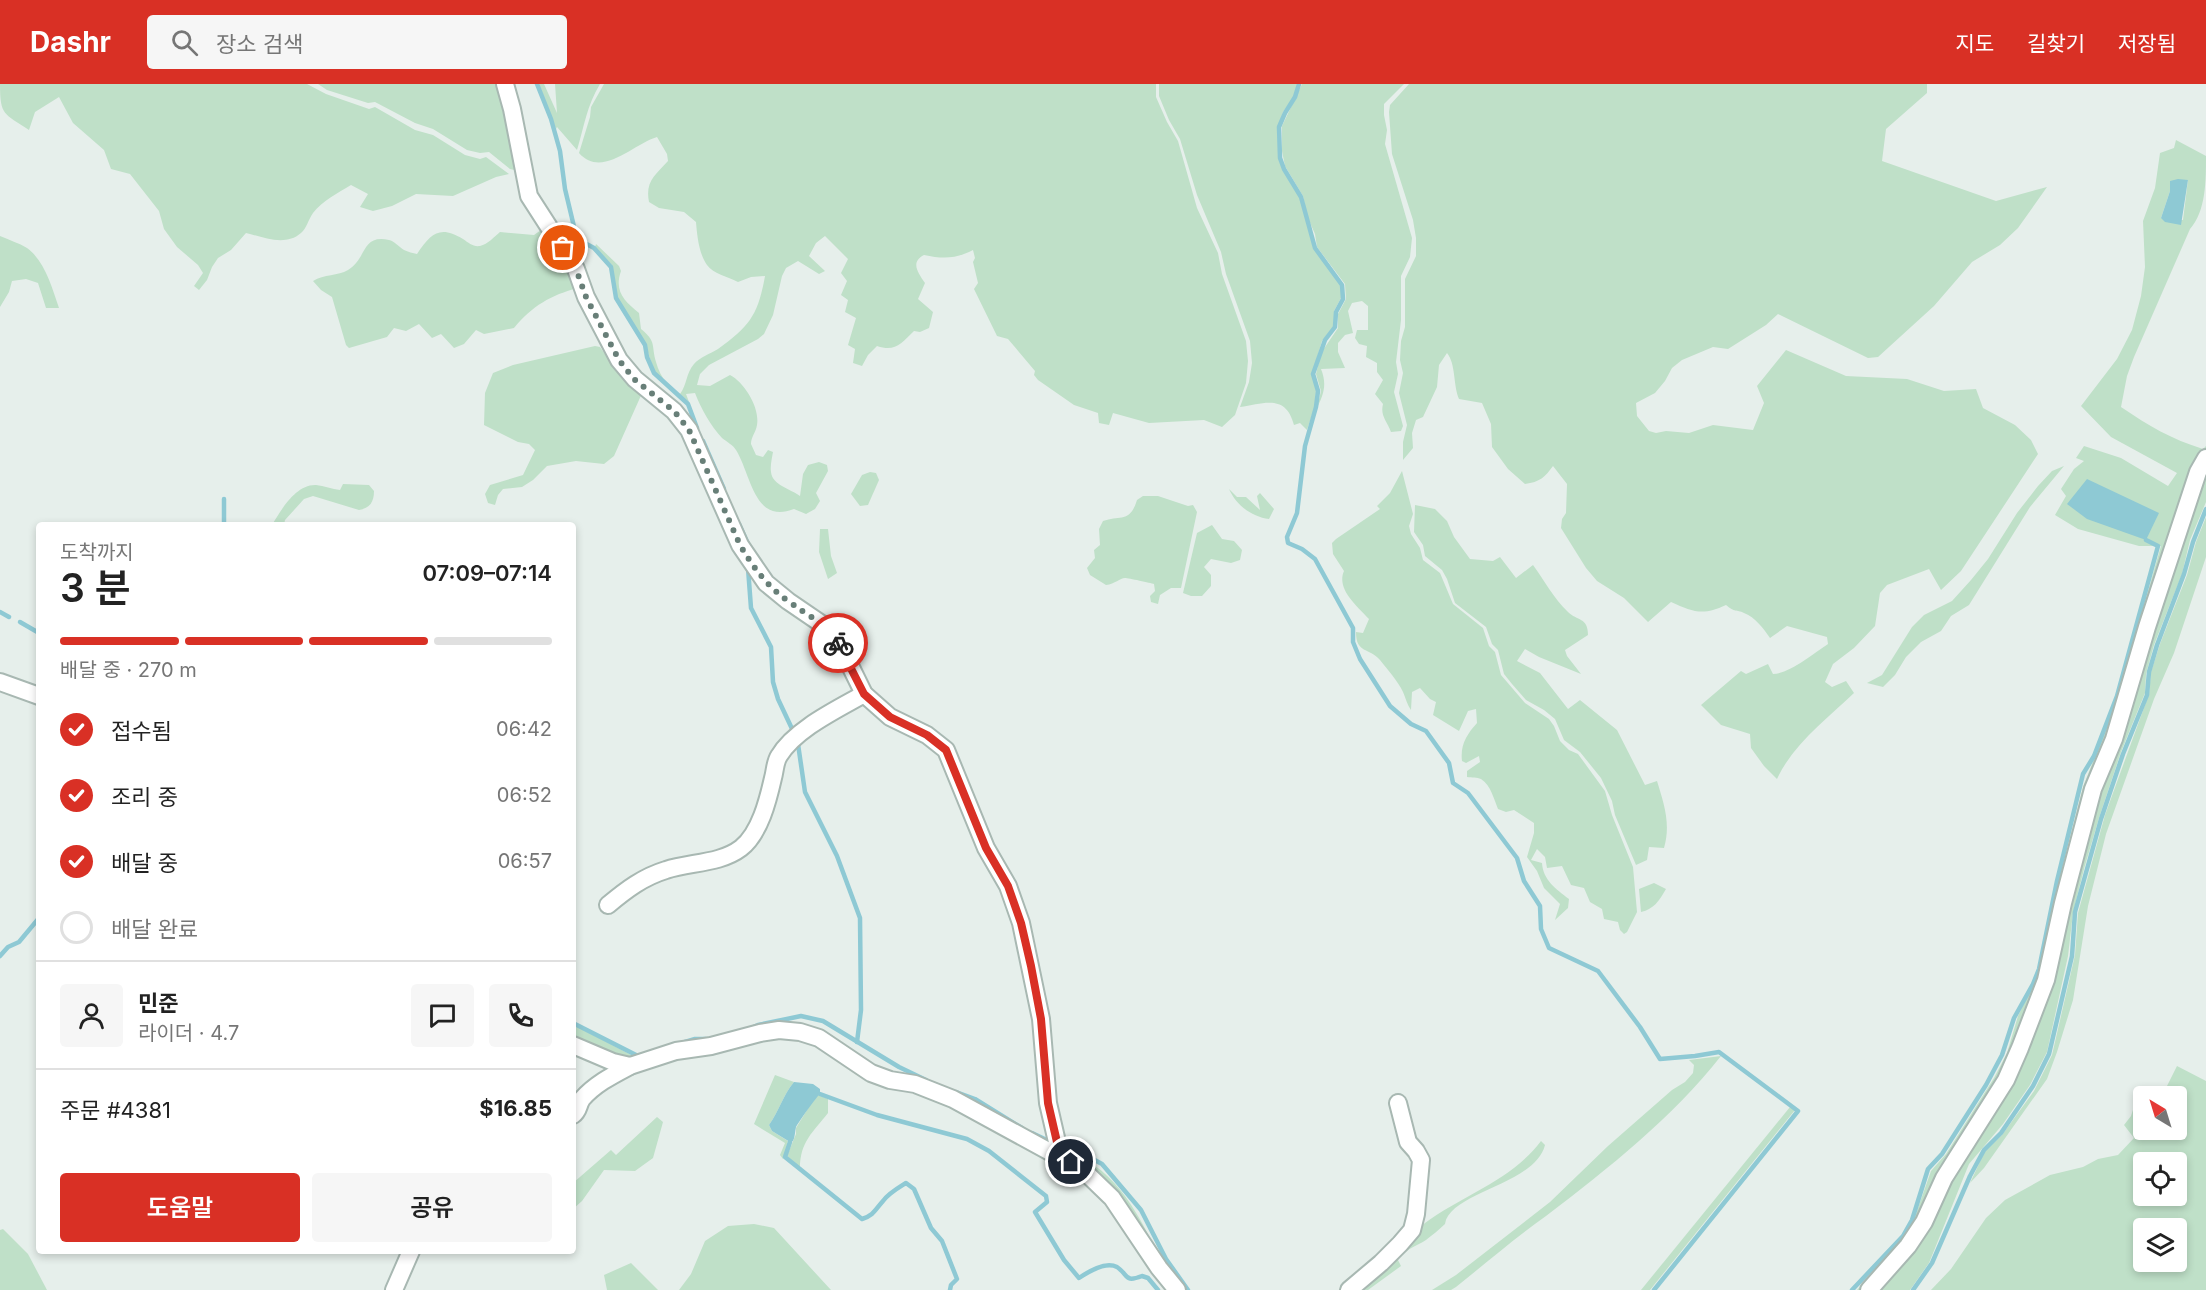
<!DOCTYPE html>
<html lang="ko">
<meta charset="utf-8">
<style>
body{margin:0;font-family:Inter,"Noto Sans KR",sans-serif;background:#f6f6f6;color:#222;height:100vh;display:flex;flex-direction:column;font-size:22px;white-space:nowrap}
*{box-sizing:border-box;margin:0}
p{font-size:20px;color:#767676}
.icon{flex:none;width:33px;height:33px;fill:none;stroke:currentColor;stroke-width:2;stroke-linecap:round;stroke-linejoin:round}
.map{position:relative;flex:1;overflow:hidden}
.sheet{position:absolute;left:36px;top:438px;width:540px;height:732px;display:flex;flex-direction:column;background:#fff;border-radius:6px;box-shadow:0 3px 9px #0003}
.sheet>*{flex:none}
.needle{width:39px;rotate:322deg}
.tools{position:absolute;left:2133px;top:1002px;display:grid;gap:12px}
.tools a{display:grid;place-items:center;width:54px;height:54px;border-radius:6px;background:#fff;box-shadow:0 3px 9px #0003;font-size:30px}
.pin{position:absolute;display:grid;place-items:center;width:51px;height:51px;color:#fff;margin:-26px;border:3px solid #fff;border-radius:50%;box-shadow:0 2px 6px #0007}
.courier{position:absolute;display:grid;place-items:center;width:60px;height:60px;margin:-30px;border:4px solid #d93025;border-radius:50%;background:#fff;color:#222;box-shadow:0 2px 8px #0007}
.headline em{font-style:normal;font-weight:600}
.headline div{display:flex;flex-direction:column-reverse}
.headline{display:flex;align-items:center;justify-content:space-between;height:102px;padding:0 24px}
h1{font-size:39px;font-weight:600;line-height:45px}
.bar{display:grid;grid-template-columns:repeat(4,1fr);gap:9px 6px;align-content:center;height:72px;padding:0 24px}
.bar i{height:8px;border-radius:4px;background:#e0e0e0}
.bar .current{background:#d93025}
.bar p{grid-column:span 4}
.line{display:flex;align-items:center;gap:15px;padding:0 24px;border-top:2px solid #e0e0e0}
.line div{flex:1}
.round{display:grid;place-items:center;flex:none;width:63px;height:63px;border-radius:6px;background:#f6f6f6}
ol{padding:0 24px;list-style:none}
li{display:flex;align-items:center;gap:18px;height:66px}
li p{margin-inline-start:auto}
li .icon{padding:6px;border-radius:50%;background:#d93025;color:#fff;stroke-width:4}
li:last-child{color:#767676}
li i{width:33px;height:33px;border:3px solid #e0e0e0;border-radius:50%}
.button{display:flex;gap:12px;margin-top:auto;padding:12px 24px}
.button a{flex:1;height:69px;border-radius:6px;background:#d93025;color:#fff;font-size:24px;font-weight:600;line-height:69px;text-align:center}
.button a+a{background:#f6f6f6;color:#222}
header{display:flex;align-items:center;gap:36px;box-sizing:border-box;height:84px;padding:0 30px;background:#d93025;color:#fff}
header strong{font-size:28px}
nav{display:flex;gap:33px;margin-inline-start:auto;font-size:21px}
.search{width:420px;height:54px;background:#f6f6f6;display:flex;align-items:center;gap:15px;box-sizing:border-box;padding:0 21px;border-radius:6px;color:#767676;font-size:22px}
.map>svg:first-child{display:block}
</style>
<header>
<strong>Dashr</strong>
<div class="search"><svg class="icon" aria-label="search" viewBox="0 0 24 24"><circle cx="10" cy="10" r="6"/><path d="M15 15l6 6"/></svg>장소 검색</div>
<nav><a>지도</a><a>길찾기</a><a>저장됨</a></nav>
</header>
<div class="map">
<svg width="2206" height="1206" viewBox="0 0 2206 1206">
<rect width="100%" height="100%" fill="#e6efeb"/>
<g fill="#bfe0c8" fill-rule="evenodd">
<path d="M0,0H307L326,10L369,25L375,23L415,46L433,51L465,71L480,75L486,73L509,90L496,93L453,112L416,110L392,122L373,127L360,123L368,110L351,101C338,109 322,117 313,129C308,136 307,144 301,149C285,163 263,153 246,149L231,166L218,174L212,183L207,196L199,206L194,202L203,189L198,181L177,163L164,145L159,127L130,90L111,85L104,66L73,39L59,13L35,28L29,46C4,29 0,32 0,0Z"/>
<path d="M318,0H501L519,87L510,85L489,68L480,69L467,66L433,45L415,39L375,18L368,19L327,6Z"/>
<path d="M539,0H544L557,29L555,0H600C587,21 584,43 577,66L557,43L556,45Z"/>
<path d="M604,0H1156V13L1167,38L1178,57L1197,124L1218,169L1222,190L1246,257L1248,277L1246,299L1235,331L1222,343L1204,336L1149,339L1113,329L1109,341L1099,339L1098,329L1074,321L1038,296L1034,291L1035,287L1008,255L997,252L974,205L978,199L973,178L975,174L973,166C956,175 943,175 924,171C910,178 918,189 925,199L918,215L933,228L929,244L920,248L914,247C901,260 895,268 877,262L868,271L862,282L853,279L855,265L848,261L856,234L845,228L848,216L841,211L847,197L841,189L848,175L825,152L816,159L809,172L825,187L819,190L798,177L786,184L782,192L773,231L764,250L758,255L709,281L700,290L697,301L710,302L730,291C745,299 760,324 757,341C756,348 751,353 751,360L756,371L763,373L768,366L773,368C772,374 770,382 771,388C772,401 791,405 800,412L803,390L808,381L819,378L827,381L828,387L816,409L820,417L815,425L806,430L794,425C754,441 751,390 736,366C733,361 727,358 722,354C711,342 701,325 695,309L686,310L689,318L680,310C687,301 686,289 694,280C700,273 710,270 718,265C750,242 758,231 765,192L751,193L738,198C729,193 713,190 707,181C699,170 697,151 696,138L684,128L659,124L649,118C645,98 655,91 668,77L667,70L657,53C633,60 602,95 579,69L590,33L591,23Z"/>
<path d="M1159,0H1297L1294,13L1283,28L1278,43L1279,76L1283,86L1300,113L1314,165L1341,201V214L1334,227V242L1322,257L1312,290L1316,306L1315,322L1307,346L1300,339L1294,341C1286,310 1265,319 1240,323L1249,298L1252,279L1250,257L1226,190L1221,168L1197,111L1180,55L1169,36L1159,12Z"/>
<path d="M1302,0H1404L1384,20V31L1387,46L1385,60L1412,154L1410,173L1401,192V236L1396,278L1398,290L1394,308L1403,342L1401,347L1391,348C1387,337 1380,332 1383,320L1375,310L1383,296L1377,288V279L1366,273L1367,262L1359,260L1355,254L1357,246H1368V222L1362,217L1352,219L1348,227L1353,249L1345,251L1338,259V268L1345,284L1321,285C1327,300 1324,310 1317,324L1321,307L1316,290L1321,269L1338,244V230L1346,215L1345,200L1317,163L1315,150L1307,132L1303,112L1285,82L1282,67V42Z"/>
<path d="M1409,0H1927V9L1886,45L1882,77L1996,117L2047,103L2018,144L2000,161L1972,178L1934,222L1878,273L1868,274L1778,230L1766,241L1728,265L1713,263L1682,276L1672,284L1665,297L1655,309L1636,319L1637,332L1649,347L1656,349L1666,347L1689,349L1713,341L1753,346L1764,319L1757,302L1786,266L1846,292L1907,295L1944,307L1976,305L1983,324L2015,341L2031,356L2038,370L1961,487L1941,506L1929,485L1887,501L1880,509L1875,542L1854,564L1833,580L1825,598L1832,603L1846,597L1854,609C1827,635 1793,660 1777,695L1764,682L1751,664L1750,650L1721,641L1701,621L1741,587L1746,590L1768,580L1773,590C1789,590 1814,569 1828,560L1827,553L1787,542L1770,554C1763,544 1756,534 1744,529C1736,525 1735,529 1726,521C1703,532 1693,528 1671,518L1648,538L1624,514L1597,497L1586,484L1561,444L1562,435L1566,429L1567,400L1553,382C1545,393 1540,398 1525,400L1508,385L1492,363L1491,340L1482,319L1459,315C1453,301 1456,280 1447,269L1439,281L1437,303L1423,333L1416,336L1412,349L1413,364L1403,376V358L1407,341L1399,309L1403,289L1400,276L1401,257L1405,243V195L1416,172V154L1413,136L1392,70L1389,28L1390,21Z"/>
<path d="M2176,56L2206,72C2206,97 2206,127 2190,145L2134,273L2127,292L2121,323C2149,342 2171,355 2203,365L2206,362V369L2049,873L2009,979L1917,1143L1865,1206H1857L1905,1153L1912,1141L1931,1087L1946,1070L1994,994L2007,969L2018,932L2041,885L2059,797L2083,703L2115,621L2161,462H2139L2078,445L2055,431L2066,412L2061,405L2074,385L2084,377L2076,374L2084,362L2121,374L2168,402L2177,389L2111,353L2081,322L2117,275L2132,246L2141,212L2145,183L2143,137L2155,104L2160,69L2174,64ZM2188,96L2183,136L2161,134L2170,107V98Z"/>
<path d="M541,146L578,204C551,211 532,222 514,244L484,250L476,246L464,260L454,264L441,250L432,254L419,240L406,247L394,244L387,253L349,264L346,261L332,213L321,206L313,197C324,190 338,192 348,186C367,175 361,150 389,156C394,157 399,163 404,166C408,168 413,169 417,170C431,149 440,141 463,155C469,159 473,163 480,162C488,160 494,153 500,148L534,151Z"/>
<path d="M0,152C9,156 19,159 27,164C45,177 52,204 59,224H46L38,199L26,195L12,197L9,208L0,223Z"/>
<path d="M596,160L619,182L621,187C614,207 624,217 639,229L641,245C657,258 651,261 656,278C658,286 662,293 667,300L655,288L649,272L646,260L617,214L612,181L595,163Z"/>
<path d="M595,262L600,263L614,283L643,307L614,372L604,380L576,377L547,382L533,396L522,403L503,405L498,411L495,421L488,419L485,410L490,401L523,391L535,366L529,360L518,358L484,341L485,309L493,289L513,281Z"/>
<path d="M2064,382L2030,423L1969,521L1951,532L1941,547L1921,558L1906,573L1895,591L1883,603L1867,599L1882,591L1912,543L1924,531L1952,517L1971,496L1988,475L2017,429L2038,402L2052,387Z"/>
<path d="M2206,382V418L2190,456L2182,490L2154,561L2146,590L2145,609L2121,668L2099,734L2084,785L2073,829L2068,872L2047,968L2030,1001L2003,1040L1969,1080L1929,1179L1910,1206H1874L1941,1111L2008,998L2095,719Z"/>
<path d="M1402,387L1413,430L1409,442L1411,450L1420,464L1423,476L1440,489L1453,520L1483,544L1489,562L1495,568L1501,591L1525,619L1549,635L1554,642L1560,657L1569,666L1578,670L1605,707L1612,731L1633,783L1637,828L1627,848L1624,850L1620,846L1618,838L1604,835L1602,825L1590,818L1584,804L1571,801L1562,782L1547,784L1545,773L1537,765L1531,776L1542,779C1543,796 1556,805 1569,815L1568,824L1555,836L1560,820L1544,804L1537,787L1527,773L1534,749V739L1514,726L1506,728L1498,725C1494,716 1491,701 1481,695C1477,693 1472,694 1467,693V687L1480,678L1479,672L1466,679L1462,677C1460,661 1467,650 1477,639L1476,625L1468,627L1459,647L1433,631L1436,618L1430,615L1420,604L1412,608L1411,626C1407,620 1406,615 1403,608C1398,597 1387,585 1380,576C1369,563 1356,570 1356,548L1363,549L1369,535C1357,522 1336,505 1344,487L1333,470L1332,459L1336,455L1380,425L1377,422L1390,409Z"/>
<path d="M870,388L876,389L879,396L868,421L860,422L851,410L862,391Z"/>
<path d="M343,400L369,401L374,407C374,418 370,424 359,426L313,412L304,415L285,436L284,441H272C281,426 296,400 316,401C324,402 332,405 340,406Z"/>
<path d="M1229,405L1237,413H1246L1260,426L1257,412L1260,409L1274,425L1269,435C1252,433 1236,421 1229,405Z"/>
<path d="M1143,412H1158L1188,422L1193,421L1197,428L1181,504H1171L1160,511L1158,520L1151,518L1150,512L1155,507L1154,500C1151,499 1128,494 1125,494C1120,494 1115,500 1106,501L1090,491L1087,484L1095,474L1094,466L1100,461L1099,445L1103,437C1121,431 1130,439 1137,416Z"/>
<path d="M1415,421L1435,425L1447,437L1454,453L1470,475L1493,477L1500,473L1516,494L1533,481C1544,496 1554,515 1568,528C1577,537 1588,533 1588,551L1565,566L1567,572L1581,590L1539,573L1525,565L1517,577L1540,589L1568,625L1580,616L1617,646L1645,701L1657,697C1664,720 1671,740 1664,764L1649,763L1647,776L1636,781L1615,731L1612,717L1601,694L1580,668L1564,656L1555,635L1544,626L1526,616L1512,600L1504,590L1498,566L1492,560L1486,543L1455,519L1447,495L1442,486L1425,472L1423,461L1414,448Z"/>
<path d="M2206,433V473L2174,569L2154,615L2106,750L2088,822L2073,916L2057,968L2047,995L1984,1084L1970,1099L1985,1067L2002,1051L2034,1007L2052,971L2075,871L2078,829L2105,731L2149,610L2151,588L2160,560L2187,491L2196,458Z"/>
<path d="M1212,441L1222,455L1234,457L1242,466L1240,476L1231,479L1211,475L1204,483L1211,491V502L1202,512H1191L1183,509L1197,449Z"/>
<path d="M820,445H828L831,472L837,489L828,495L819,468Z"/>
<path d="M1654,799L1666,805C1659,817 1654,825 1641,828L1639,805Z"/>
<path d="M573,942L578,943L639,975L627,977L573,957Z"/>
<path d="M1721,972C1672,1034 1609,1084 1546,1132C1515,1154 1486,1179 1456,1203L1451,1206H1432L1456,1191L1550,1118L1608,1062L1672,1006L1685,998L1693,989L1694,981L1689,976Z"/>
<path d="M2177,982L2206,997V1206H1931L1951,1185L1986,1134L2005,1116L2050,1091L2083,1083L2098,1075L2118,1071L2134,1054L2124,1041L2131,1032L2138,1010L2143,1014L2144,1046H2176V1012H2162ZM2144,1078H2176V1112H2144ZM2144,1144H2176V1178H2144Z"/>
<path d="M775,991L794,998C783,1011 779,1027 769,1041L772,1047L788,1057L783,1075L780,1071L785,1059L754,1040Z"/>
<path d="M819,1011L828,1015V1029C813,1048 800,1058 800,1084L787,1072L796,1050V1044L815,1013Z"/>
<path d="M1790,1023L1795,1026L1650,1206H1641Z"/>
<path d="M657,1033L663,1038L653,1074L635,1087L604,1086L582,1117L573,1125V1099L611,1066L616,1071Z"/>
<path d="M1541,1057L1545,1061C1535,1101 1450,1108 1445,1140C1439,1146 1432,1151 1426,1156C1415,1163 1405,1165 1398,1176L1401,1182L1368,1206H1354C1377,1184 1399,1158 1425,1139C1463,1111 1512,1096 1541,1057Z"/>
<path d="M1062,1066C1111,1079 1136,1125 1157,1168Z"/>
<path d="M754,1140L774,1144L831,1206H679L691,1190L705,1157L728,1142Z"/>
<path d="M3,1145L28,1170L47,1206H0V1146Z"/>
<path d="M631,1179L658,1206H607L604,1191Z"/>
</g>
<g fill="#8ec9d4">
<path d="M2178,95L2188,96L2181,141L2165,138L2161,134L2170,107V97Z"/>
<path d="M2087,395L2159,429L2146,456L2087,435L2067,420Z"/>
<path d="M794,998L813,1000L820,1005V1010C817,1012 798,1039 796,1043C795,1047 795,1053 793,1057L790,1058L772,1047L769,1041C779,1027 783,1011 794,998Z"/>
</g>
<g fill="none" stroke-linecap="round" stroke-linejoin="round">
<g stroke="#8ec9d4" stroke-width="4.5">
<path d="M537,0L551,35L560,67L565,105L576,151L581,157L594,164L611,183L616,214L645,261L647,273L654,289L688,320L697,344"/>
<path d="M1299,0L1295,13L1285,29L1279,43L1280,74L1284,85L1301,113L1315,164L1342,201L1343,215L1336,228L1335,243L1325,256L1313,290L1318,307L1316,323L1305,362L1297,429L1287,453L1288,459L1302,465L1315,475L1353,544V558L1360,575L1390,622L1411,640L1426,647L1449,679L1453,699L1468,709L1517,774L1524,797L1540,822L1541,845L1549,864L1598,887L1640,943L1660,975L1695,972L1719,968L1798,1027L1654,1206"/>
<path d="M703,357L724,405"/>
<path d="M739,440L749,462"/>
<path d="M224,441V415"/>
<path d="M748,484L751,524L771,563L773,598L778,615L794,649"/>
<path d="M0,528L9,533"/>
<path d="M20,538L39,549"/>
<path d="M798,660L805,708L837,772L860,834L861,926L857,958"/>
<path d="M0,872L8,863L19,858L39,834"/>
<path d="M573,939L640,973"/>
<path d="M751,944L758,941L801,932L823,937L899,983L926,996"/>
<path d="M685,958L695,955H706"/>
<path d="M956,1008L975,1015L1022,1044"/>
<path d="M820,1010L877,1031L967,1055L989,1067L1046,1112L1047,1118L1035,1128L1064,1176L1079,1194C1088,1188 1105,1177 1117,1183C1129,1191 1124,1199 1142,1192L1148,1194L1158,1206"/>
<path d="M1032,1049L1051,1058"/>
<path d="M790,1058L785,1073L862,1135C874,1131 875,1126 883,1117C889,1109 898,1104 906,1099L914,1105L931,1144L942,1157L957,1195L951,1201L950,1206"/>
<path d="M1062,1064L1078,1067L1102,1080L1141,1126L1166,1175L1188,1206"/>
<path d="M1852,1206L1903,1152L1912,1136L1928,1085L1942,1070L1986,1001L2002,971L2014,934L2033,900L2039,885L2057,797L2083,690L2094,672L2117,612L2158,462L2146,456"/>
<path d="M1913,1206L1932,1179L1970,1092L1984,1066L2001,1049L2033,1002L2049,970L2072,872L2075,828L2101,735L2123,670L2147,611L2149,588L2157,561L2184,490L2193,458L2206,425"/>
</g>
<defs>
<g id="minor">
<path d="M505,0L512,25L529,112L576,185L586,213L619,276L635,295L674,327L689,346L740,461L766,499L788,517L829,545L840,561L864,610L890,633L927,651L946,666L986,764L1008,802L1021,839L1041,935L1048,1019L1060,1071"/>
<path d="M0,598L39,612"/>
<path d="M608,821C626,806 643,793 666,786C690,778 720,780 741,764C760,749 768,716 773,694C775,687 775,678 779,672C795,645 838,625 864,610"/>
<path d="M573,961L613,978L630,982L676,967L711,962L760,949L779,946L800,948L819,954L871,989L890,996L915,1000L953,1015L1083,1086L1112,1114L1159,1184L1177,1206"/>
<path d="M573,1031C579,1027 578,1021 582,1015C595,1000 613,991 630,982"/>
<path d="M394,1206L411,1167"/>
<path d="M1349,1206L1381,1179L1400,1160L1412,1146L1416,1130L1421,1076L1416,1067L1408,1058L1398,1019"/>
<path d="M1869,1206L1908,1162L1924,1138L1944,1094L2006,996L2020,964L2046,896L2063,819L2093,705L2114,655L2147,543L2198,388L2206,374"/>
</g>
</defs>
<use href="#minor" stroke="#a8b8b2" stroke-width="20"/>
<use href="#minor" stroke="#fff" stroke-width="16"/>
</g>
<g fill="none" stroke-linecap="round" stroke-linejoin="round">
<path stroke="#687f78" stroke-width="6" stroke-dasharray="0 10.8" d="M563,164L576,185L586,213L619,276L634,295L674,327L689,346L740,461C753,483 767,502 788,517C808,532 824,538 838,559"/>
<path stroke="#d93025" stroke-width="8" d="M838,559L864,610L890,633L927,651L946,666L986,764L1008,802L1021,839L1031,882L1041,935L1048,1019L1060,1071L1071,1078"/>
</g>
</svg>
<div class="tools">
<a><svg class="needle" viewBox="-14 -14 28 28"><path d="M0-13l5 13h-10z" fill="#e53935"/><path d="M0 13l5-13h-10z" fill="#767676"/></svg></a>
<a><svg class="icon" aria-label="locate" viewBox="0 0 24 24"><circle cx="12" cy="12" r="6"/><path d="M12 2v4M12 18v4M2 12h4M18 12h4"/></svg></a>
<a><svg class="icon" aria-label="layers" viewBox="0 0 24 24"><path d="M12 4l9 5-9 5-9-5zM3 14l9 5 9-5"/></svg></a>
</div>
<div class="pin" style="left:563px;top:164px;background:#ea580c"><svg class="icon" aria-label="bag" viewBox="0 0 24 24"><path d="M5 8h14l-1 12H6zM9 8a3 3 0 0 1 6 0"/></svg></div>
<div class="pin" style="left:1071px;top:1078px;background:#1f2937"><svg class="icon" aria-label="home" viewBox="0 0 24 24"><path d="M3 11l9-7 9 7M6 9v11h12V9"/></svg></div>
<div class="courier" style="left:838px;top:559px"><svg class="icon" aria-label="bike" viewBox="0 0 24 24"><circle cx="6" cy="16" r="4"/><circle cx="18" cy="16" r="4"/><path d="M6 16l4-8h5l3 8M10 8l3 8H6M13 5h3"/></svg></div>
<section class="sheet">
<div class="headline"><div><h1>3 분</h1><p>도착까지</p></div><em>07:09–07:14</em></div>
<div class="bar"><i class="current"></i><i class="current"></i><i class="current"></i><i></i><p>배달 중 · 270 m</p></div>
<ol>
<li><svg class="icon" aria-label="check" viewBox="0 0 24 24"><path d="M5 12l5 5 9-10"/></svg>접수됨<p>06:42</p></li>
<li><svg class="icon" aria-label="check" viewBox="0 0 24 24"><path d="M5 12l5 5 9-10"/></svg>조리 중<p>06:52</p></li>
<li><svg class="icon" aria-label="check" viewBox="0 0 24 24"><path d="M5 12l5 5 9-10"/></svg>배달 중<p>06:57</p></li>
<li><i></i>배달 완료</li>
</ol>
<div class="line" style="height:108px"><a class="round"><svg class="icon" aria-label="person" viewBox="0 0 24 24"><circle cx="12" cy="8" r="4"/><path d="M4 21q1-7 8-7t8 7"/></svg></a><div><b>민준</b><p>라이더 · 4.7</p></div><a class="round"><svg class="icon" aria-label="chat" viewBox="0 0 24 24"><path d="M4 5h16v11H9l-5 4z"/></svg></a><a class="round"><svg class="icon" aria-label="phone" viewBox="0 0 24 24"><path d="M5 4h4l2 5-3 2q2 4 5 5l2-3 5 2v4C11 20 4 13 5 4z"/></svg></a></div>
<div class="line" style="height:78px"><div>주문 #4381</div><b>$16.85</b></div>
<div class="button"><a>도움말</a><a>공유</a></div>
</section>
</div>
